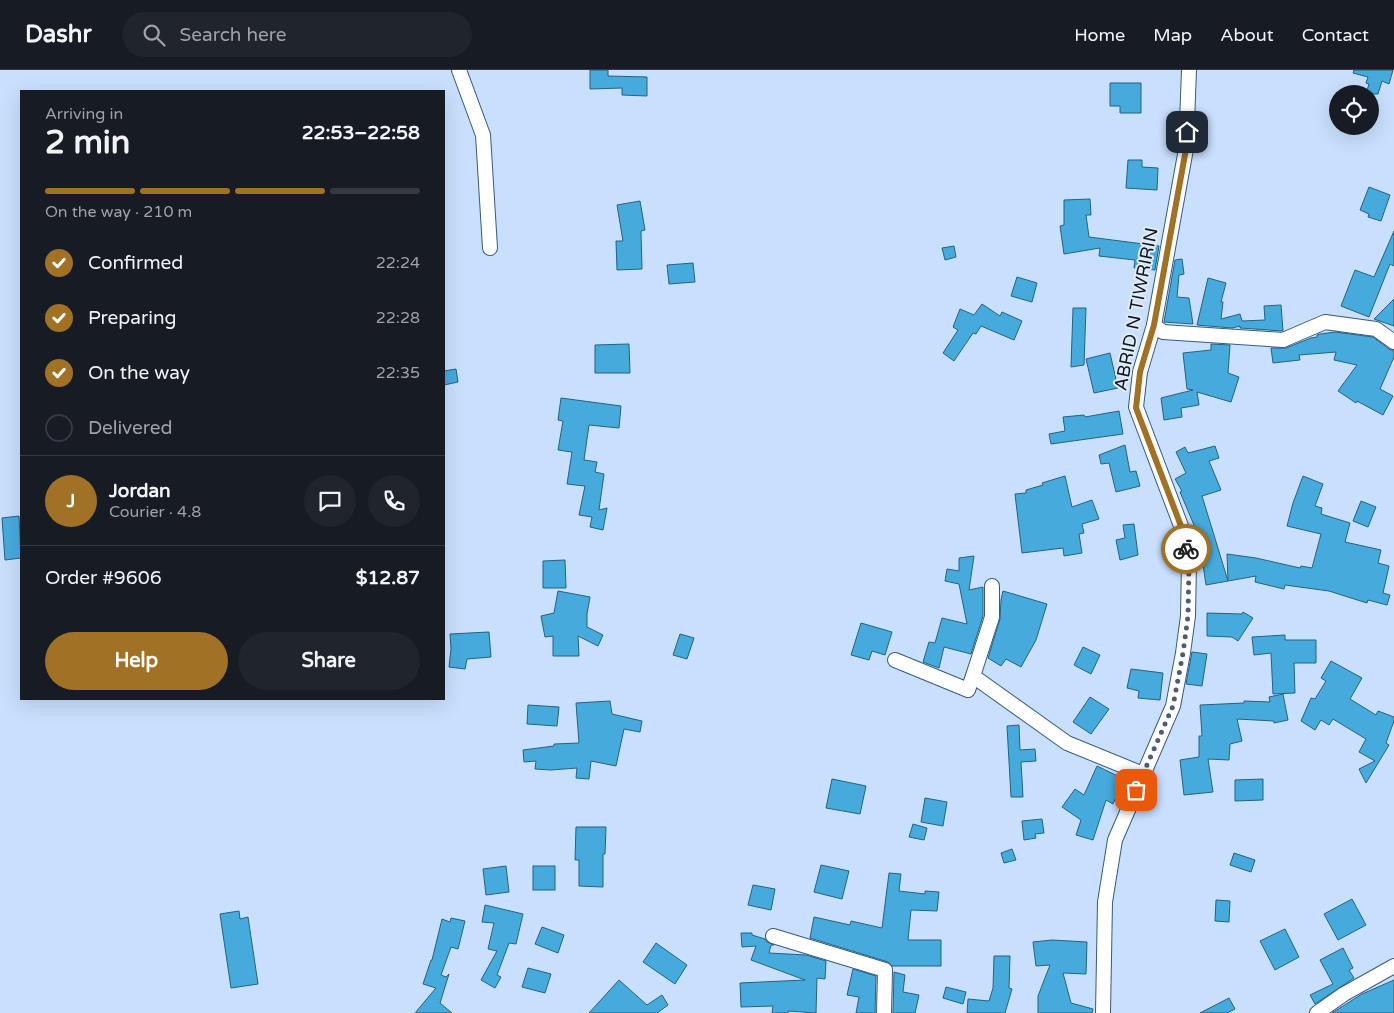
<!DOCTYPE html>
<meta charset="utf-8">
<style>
body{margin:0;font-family:"Varela Round",sans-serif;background:#20242c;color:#f1f3f6;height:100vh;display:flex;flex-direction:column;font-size:19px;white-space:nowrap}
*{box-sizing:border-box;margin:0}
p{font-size:16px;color:#9ea1a6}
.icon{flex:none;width:28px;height:28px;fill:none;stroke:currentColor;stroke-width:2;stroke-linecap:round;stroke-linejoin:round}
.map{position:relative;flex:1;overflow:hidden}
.details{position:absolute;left:20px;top:20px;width:425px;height:610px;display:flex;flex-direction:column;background:#171b24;border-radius:0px;box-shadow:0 5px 20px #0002}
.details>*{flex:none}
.buttons{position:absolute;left:1329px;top:15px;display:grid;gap:10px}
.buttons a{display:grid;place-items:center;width:50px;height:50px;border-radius:50%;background:#171b24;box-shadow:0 5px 20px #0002;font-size:25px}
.pin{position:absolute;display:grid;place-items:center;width:42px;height:42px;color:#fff;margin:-21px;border-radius:10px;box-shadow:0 2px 8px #0006}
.courier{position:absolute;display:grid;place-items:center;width:50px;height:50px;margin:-25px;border:4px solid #a17125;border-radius:50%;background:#fff;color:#222;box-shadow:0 1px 6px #0007}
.overview em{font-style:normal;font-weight:700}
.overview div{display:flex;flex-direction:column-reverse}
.overview{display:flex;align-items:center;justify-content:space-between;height:85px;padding:0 25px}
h1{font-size:32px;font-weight:700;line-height:38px}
.bar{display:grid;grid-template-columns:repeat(4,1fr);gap:8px 5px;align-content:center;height:60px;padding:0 25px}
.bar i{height:6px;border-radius:4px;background:#363941}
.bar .on{background:#a17125}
.bar p{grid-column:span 4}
.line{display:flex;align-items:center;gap:12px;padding:0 25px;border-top:1px solid #363941}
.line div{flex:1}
.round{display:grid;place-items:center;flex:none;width:52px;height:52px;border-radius:26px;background:#20242c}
ol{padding:0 25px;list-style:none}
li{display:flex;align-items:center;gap:15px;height:55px}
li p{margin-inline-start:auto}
li .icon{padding:5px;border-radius:50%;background:#a17125;color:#fff;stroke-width:4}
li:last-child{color:#9ea1a6}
li i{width:28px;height:28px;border:2px solid #363941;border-radius:50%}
.action{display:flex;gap:10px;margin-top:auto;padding:10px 25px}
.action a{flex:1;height:58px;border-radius:30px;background:#a17125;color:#fff;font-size:20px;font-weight:700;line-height:58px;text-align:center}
.action a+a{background:#20242c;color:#f1f3f6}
header{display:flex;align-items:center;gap:30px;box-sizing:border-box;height:70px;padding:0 25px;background:#171b24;border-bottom:1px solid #363941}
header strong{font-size:24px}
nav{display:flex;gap:28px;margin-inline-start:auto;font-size:18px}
.search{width:350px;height:45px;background:#20242c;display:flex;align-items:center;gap:12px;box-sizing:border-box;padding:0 18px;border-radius:28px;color:#9ea1a6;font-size:19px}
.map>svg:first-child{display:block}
</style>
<header>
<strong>Dashr</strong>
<div class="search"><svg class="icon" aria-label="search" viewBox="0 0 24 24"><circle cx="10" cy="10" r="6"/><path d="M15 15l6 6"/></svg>Search here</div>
<nav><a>Home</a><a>Map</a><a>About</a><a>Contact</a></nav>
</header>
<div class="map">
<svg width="1394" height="943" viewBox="0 0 1394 943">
<rect width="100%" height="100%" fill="#c8dffd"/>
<g fill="#47aadc" stroke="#256281">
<path d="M590,0H608V6L647,7V26L622,25V18L590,19Z"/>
<path d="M1354,0H1393L1389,14L1382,11L1378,24H1366L1369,14L1366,13L1368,7L1353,3Z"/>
<path d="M1110,13H1141V43H1120V36H1110Z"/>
<path d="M1128,90H1142V97L1158,98L1157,120L1126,118Z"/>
<path d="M1369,117L1390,125L1381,151L1368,147L1369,144L1360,140Z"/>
<path d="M1090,129L1091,145H1086L1089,167L1159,176L1155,200L1134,198L1135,190L1099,186L1100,178L1064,184L1060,156L1064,155V130Z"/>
<path d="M640,131L645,160L641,161L642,199L617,200L616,171H623L617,135Z"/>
<path d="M1394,161V196L1390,194L1369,247L1341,236L1355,200L1374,207Z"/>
<path d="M954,176L956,187L945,190L942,178Z"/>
<path d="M1182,189L1184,204L1179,205L1177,227L1189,228L1193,254L1164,252L1175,190Z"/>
<path d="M693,193L695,212L669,214L667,195Z"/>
<path d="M1017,207L1037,213L1032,232L1011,226Z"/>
<path d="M1208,208L1226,213L1221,232H1223L1221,249L1240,244L1242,251L1265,250L1264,236L1281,235L1283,261L1240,258V256L1232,258L1197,255Z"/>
<path d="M1394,229V256L1374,249Z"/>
<path d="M982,234L1000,246L1002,242L1022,251L1014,270L981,256L976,264L973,263L954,291L943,283L958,260L953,257L960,239L974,245Z"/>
<path d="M1073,238H1086L1084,295L1071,297Z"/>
<path d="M1335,262L1373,267L1389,279L1394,281V287L1380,319L1393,326L1383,345L1357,331L1356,333L1338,321L1357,295L1334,290L1336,282L1299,285L1300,290L1273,293L1271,278H1286L1311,268L1317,267V265L1320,264Z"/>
<path d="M629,274L630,303H595V275Z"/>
<path d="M1211,274L1230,275L1228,303L1239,307L1231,332L1197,322L1199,335L1181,338L1182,347L1164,350L1161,328L1193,320L1187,319L1183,283L1211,280Z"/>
<path d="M1110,283L1118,318L1094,323L1086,289Z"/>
<path d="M456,299L458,312L444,315V301Z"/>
<path d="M561,328L621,336L619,358L589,355L584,390L597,392L595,402L604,404L599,440L607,438L603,460L590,457L592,447L579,445L585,416L567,414L572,382L558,380L563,351L558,350Z"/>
<path d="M1119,341L1123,364L1051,374L1049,364L1065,361L1063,347L1084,345L1085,347Z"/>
<path d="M1125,375L1130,402L1136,401L1140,416L1116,422L1109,393L1101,394L1099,385Z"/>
<path d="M1215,376L1219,388L1209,391L1221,420L1202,426L1228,511L1206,515L1201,481L1199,482L1191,456L1194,455L1180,422L1182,421L1175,409L1186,403L1176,382L1185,377L1188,383Z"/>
<path d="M1065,406L1072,437L1092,430L1099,449L1082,454L1084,463L1079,464L1082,483L1064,486L1063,478L1022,483L1015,424L1026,423V420L1043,415L1042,413Z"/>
<path d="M1303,406L1323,414L1315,436L1322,438L1321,444L1350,453L1345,472L1381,480L1378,493L1389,496L1383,523L1390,525L1387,535L1368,530L1367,533L1329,521L1285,515L1284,519L1255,512L1256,506L1228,511L1227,484L1256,488L1300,498L1301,496L1312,498L1321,464L1287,456L1293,433Z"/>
<path d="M1361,431L1376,437L1368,457L1353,451Z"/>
<path d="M19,446L21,488L5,490L2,448Z"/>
<path d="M1134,454L1138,485L1120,490L1116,470L1125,468L1123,455Z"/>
<path d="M974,486L969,520L983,517V546L971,584L944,577L939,598L923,592L929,572L935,573L942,548L967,554L959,514L945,511L947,499L959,501V488Z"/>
<path d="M565,490L566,518H543V491Z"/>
<path d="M558,521L590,527L587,544V557L603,565L598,576L578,566L579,586H553V566L545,567L541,546L554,543Z"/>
<path d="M1003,521L1047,534L1036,570L1021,597L1006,589L1001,596L988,588L1000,549L1001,530Z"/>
<path d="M1243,542L1253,548L1238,571L1232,567L1207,566V543L1242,544Z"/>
<path d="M861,553L892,562L885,585L872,581L869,590L851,585Z"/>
<path d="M489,562L491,587L467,589L465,599L449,597L451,579L450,564Z"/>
<path d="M680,564L694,568L687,589L673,585Z"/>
<path d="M1285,565V570H1316V593H1294L1295,623L1273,624L1271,583L1254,585L1252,567Z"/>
<path d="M1083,577L1100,585L1091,604L1074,595Z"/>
<path d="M1192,582L1207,584L1202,616L1186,614Z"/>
<path d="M1331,591L1362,608L1350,629L1376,645L1378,641L1394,647V651L1386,673L1389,675L1366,713L1359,699L1375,691L1359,682L1366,669L1333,649L1329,655L1321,650L1315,660L1301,651L1311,628L1315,629L1326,611L1321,608Z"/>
<path d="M1131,599L1163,603L1160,630L1138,628L1139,621L1127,618Z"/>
<path d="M1283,624L1288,650L1274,653V651L1237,649L1242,671L1230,674L1229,690L1208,689L1213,722L1184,725L1180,690L1199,687V666H1202L1200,635L1244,633V631L1270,632L1269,627Z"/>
<path d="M1090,627L1109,639L1091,664L1073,652Z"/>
<path d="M610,631L612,644L642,651L640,662L624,659L616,696L591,691L589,709L576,708L577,698L551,700L535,699L536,691L524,692L523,680L554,676V674L579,673L576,633Z"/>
<path d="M528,635L559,637L557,656L527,654Z"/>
<path d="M1019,655L1020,680L1035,679L1036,691L1021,692L1023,727H1011L1007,656Z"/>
<path d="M1097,696L1124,709L1113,734L1106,730L1093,770L1076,765L1081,750L1062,737L1075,719L1084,725Z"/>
<path d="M832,709L866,716L860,744L826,738Z"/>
<path d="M1263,709V730L1235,731V710Z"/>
<path d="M925,728L947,732L943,756L921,752Z"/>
<path d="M1042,749L1044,763L1035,764L1036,768L1024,770L1022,751Z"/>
<path d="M913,754L927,758L924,770L909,767Z"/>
<path d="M576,757H606L605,784H603V817L579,816V790H575Z"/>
<path d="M1012,779L1016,790L1004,793L1001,783Z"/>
<path d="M1234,783L1255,790L1251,802L1230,795Z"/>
<path d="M821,795L849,801L842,829L814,822Z"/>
<path d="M506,796L509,822L486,825L483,799Z"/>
<rect x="533" y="796" width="22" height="24"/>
<path d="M889,803L901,804L899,821L925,824V821L939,822L937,841L911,840L908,870H941V896H892L888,892L810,868L814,847L850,855L851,851L882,858Z"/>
<path d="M753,815L775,819L771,840L748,835Z"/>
<path d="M1352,829L1366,855L1338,870L1324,844Z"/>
<path d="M1216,830L1230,831L1229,852L1215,851Z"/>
<path d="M485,835L523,844L516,874L509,873L497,905L501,907L495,918L481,910L497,881L488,879L494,853L482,852Z"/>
<path d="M239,841L240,849L248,847L258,914L231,918L220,844Z"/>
<path d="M451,848L465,851L458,879L451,877L441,905L446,907L449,904L440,933L452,943H415L436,918L423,914L431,890H432L442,849L450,852Z"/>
<path d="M542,857L564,865L558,883L535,874Z"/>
<path d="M1285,859L1299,887L1275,900L1260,871Z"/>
<path d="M741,863H752V865L765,869L767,872L774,875H771L769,883L806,885L826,891L825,909L817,908L816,943L788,941V943H772L773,936L741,937L740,913L805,910L751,890L756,876L742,877Z"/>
<path d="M1052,870L1087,872L1086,904L1063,903L1071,933L1093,939L1092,943H1038V926L1050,895L1036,896L1033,872Z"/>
<path d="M656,873L687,895L675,914L643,892Z"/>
<path d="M1343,878L1353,898L1349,900L1354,908L1315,934L1310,925L1333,914L1320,890Z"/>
<path d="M994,886H1010L1009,918L1012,919L1005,943H967L968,929L989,931L993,918Z"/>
<path d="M528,898L551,904L545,923L522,917Z"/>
<path d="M853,899L876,906L875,943H856L859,927L847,925Z"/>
<path d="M894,902L905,905L903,922L919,925L915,943H893Z"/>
<path d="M619,910L647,935L662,925L668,935L657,943H589Z"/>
<path d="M1394,910V943H1332L1362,924Z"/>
<path d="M946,917L966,922L963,934L943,928Z"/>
<path d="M1229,928L1235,939L1227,943H1200Z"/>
</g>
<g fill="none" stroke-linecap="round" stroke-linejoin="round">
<defs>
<g id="minor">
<path d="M459,0L483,65L490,178"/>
<path d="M1154,255L1163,262L1283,270L1325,252L1376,259L1394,272"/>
<path d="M992,516V547L973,606L1067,673L1143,704"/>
<path d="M895,590L968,620L973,606"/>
<path d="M773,866L885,900L884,943"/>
<path d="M1103,943L1105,832L1115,770L1173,636L1183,583L1188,546L1189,493L1181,456L1136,337L1140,302L1154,255L1186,79L1189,0"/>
<path d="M1317,943L1344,924L1394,896"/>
</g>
</defs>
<use href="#minor" stroke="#385a84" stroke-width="16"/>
<use href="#minor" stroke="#fff" stroke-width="14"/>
</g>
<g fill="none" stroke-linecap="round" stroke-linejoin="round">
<path stroke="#4d5e74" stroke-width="5" stroke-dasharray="0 9" d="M1136,720L1173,636L1183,583L1188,546L1189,493L1186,479"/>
<path stroke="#a17125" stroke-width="6" d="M1186,479L1181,456L1136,338L1140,302L1154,255L1186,79L1187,62"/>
</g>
<g text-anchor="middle" stroke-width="4" stroke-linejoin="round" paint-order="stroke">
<g font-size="18" fill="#0b192b" stroke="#e3ebf5">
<text transform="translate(1136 239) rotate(-79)" y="6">ABRID N TIWRIRIN</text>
</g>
</g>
</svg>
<div class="buttons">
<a><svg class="icon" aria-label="locate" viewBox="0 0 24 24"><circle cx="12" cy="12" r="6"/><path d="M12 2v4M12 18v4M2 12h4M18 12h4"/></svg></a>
</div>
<div class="pin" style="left:1136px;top:720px;background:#ea580c"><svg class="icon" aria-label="bag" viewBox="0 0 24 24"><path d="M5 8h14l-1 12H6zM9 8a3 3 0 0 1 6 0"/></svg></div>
<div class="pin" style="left:1187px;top:62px;background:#1f2937"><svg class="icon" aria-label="home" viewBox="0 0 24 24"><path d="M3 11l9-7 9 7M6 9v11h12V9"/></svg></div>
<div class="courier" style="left:1186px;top:479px"><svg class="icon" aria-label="bike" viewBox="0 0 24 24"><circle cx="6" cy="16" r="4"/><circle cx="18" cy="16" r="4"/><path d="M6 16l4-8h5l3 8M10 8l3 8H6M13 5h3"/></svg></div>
<section class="details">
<div class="overview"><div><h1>2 min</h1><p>Arriving in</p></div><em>22:53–22:58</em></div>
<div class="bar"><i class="on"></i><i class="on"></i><i class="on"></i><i></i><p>On the way · 210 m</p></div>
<ol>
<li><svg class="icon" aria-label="check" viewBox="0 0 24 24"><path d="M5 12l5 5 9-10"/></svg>Confirmed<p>22:24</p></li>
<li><svg class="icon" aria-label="check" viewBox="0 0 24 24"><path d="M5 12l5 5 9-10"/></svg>Preparing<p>22:28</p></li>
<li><svg class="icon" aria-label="check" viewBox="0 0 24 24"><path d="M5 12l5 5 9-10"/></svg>On the way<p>22:35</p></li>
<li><i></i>Delivered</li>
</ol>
<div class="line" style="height:90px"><b class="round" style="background:#a17125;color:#fff">J</b><div><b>Jordan</b><p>Courier · 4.8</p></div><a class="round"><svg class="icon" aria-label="chat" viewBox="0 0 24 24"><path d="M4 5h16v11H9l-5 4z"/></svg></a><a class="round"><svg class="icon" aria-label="phone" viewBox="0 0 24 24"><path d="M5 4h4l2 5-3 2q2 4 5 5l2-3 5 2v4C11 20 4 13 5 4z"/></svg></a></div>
<div class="line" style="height:65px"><div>Order #9606</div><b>$12.87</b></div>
<div class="action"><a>Help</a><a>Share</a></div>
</section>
</div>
